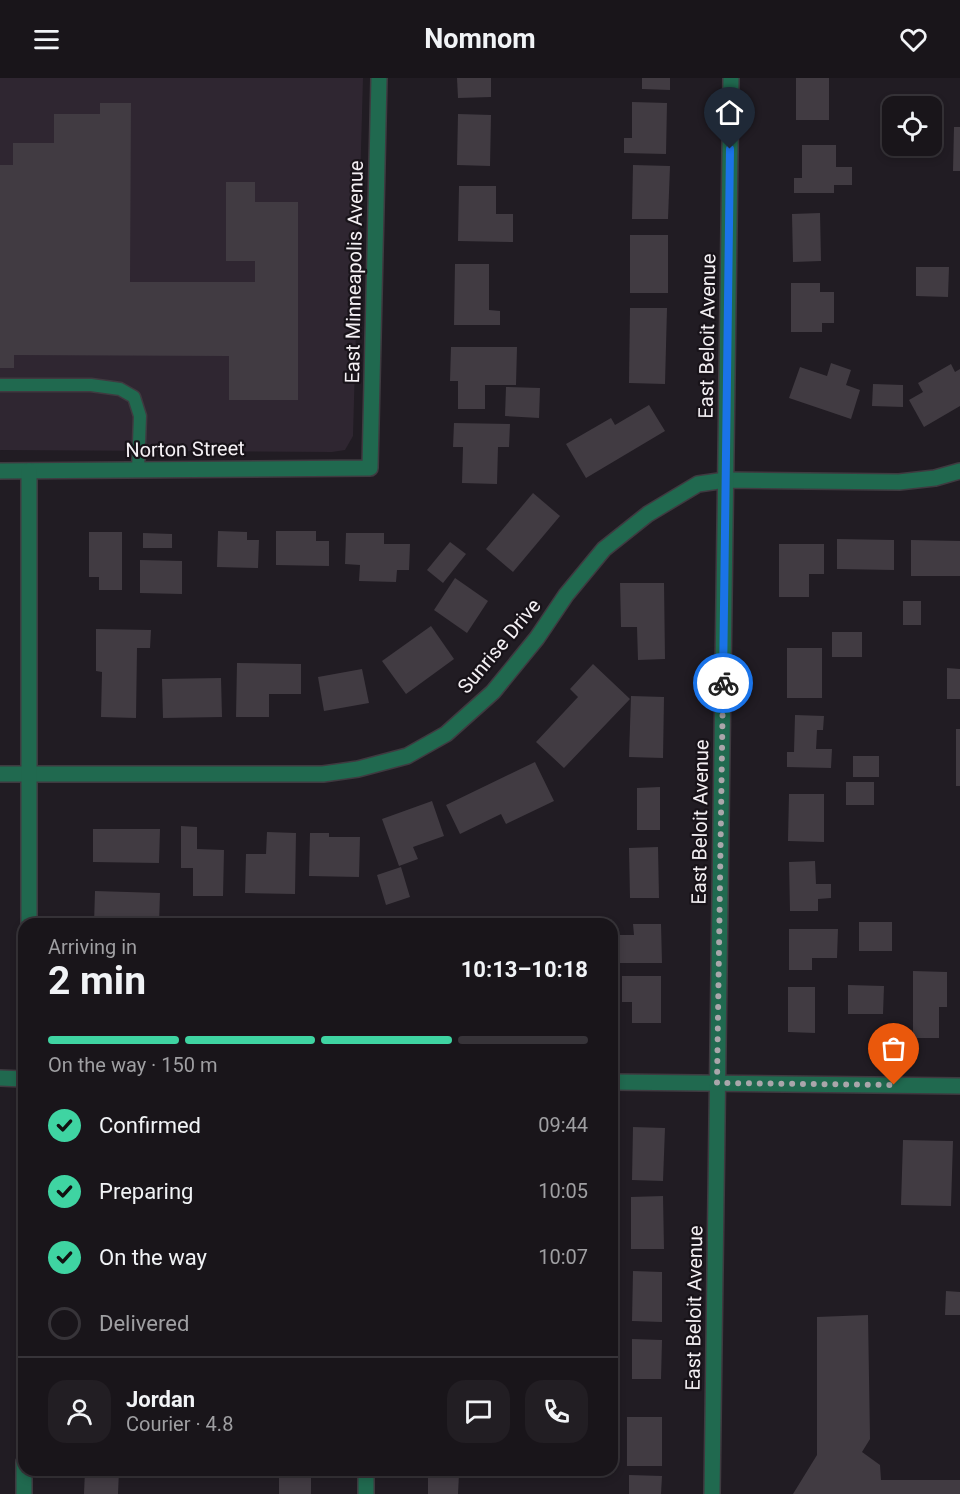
<!DOCTYPE html>
<meta charset="utf-8">
<style>
body{margin:0;font-family:Roboto,sans-serif;background:#221e23;color:#f1f3f6;height:100vh;display:flex;flex-direction:column;font-size:22px;white-space:nowrap}
*{box-sizing:border-box;margin:0}
p{font-size:20px;color:#9f9fa2}
.icon{flex:none;width:33px;height:33px;fill:none;stroke:currentColor;stroke-width:2;stroke-linecap:round;stroke-linejoin:round}
.map{position:relative;flex:1;overflow:hidden}
.details{position:absolute;left:18px;top:840px;width:600px;height:558px;display:flex;flex-direction:column;background:#19151a;border-radius:18px;box-shadow:0 3px 9px #0003,0 0 0 2px #373439}
.details>*{flex:none}
.buttons{position:absolute;left:882px;top:18px;display:grid;gap:12px}
.buttons a{display:grid;place-items:center;width:60px;height:60px;border-radius:12px;background:#19151a;box-shadow:0 3px 9px #0003,0 0 0 2px #373439;font-size:30px}
.pin{position:absolute;display:grid;place-items:center;width:51px;height:51px;color:#fff;margin:-62px -26px;border-radius:50% 50% 50% 0;rotate:-45deg;box-shadow:0 0 6px #0007}
.pin .icon{rotate:45deg}
.courier{position:absolute;display:grid;place-items:center;width:60px;height:60px;margin:-30px;border:4px solid #1a73e8;border-radius:50%;background:#fff;color:#222;box-shadow:0 2px 8px #0007}
.summary em{font-style:normal;font-weight:700}
.summary div{display:flex;flex-direction:column-reverse}
.summary{display:flex;align-items:center;justify-content:space-between;height:102px;padding:0 30px}
h1{font-size:39px;font-weight:700;line-height:45px}
.bar{display:grid;grid-template-columns:repeat(4,1fr);gap:9px 6px;align-content:center;height:72px;padding:0 30px}
.bar i{height:8px;border-radius:4px;background:#373439}
.bar .on{background:#3fd4a2}
.bar p{grid-column:span 4}
.line{display:flex;align-items:center;gap:15px;padding:0 30px;border-top:2px solid #373439}
.line div{flex:1}
.round{display:grid;place-items:center;flex:none;width:63px;height:63px;border-radius:18px;background:#221e23}
ol{padding:0 30px;list-style:none}
li{display:flex;align-items:center;gap:18px;height:66px}
li p{margin-inline-start:auto}
li .icon{padding:6px;border-radius:50%;background:#3fd4a2;color:#111;stroke-width:4}
li:last-child{color:#9f9fa2}
li i{width:33px;height:33px;border:3px solid #373439;border-radius:50%}
header{display:flex;justify-content:space-between;align-items:center;height:78px;padding:0 30px;background:#19151a;font-size:27px;font-weight:700}
.map>svg:first-child{display:block}
</style>
<header><svg class="icon" aria-label="menu" viewBox="0 0 24 24"><path d="M4 6h16M4 12h16M4 18h16"/></svg>Nomnom<svg class="icon" aria-label="heart" viewBox="0 0 24 24"><path d="M12 20l-8-8c-3-5 5-10 8-4 3-6 11-1 8 4z"/></svg></header>
<div class="map">
<svg width="960" height="1416" viewBox="0 0 960 1416">
<rect width="100%" height="100%" fill="#211c23"/>
<path fill="#2f2631" d="M0,0H363L353,358L345,372L332,374L0,372Z"/>
<g fill="#413b42">
<path d="M457,0H491V19L458,20Z"/>
<path d="M642,0H670V12L642,11Z"/>
<rect x="796" y="0" width="33" height="42"/>
<path d="M632,24L667,25L666,76L624,75V60H632Z"/>
<path d="M100,25H131L130,204H255V183H226V104H255V124H298V322H229V278L14,277V290H0V87H13V65H54V36H100Z"/>
<path d="M458,36L491,37L490,88L457,87Z"/>
<path d="M954,49H960V93H953Z"/>
<path d="M802,67H836V89H852V107H834V115H794V100H802Z"/>
<path d="M633,87L670,88L668,141H632Z"/>
<path d="M459,108H496V136H513V164L458,163Z"/>
<path d="M820,135L821,183L793,184L792,136Z"/>
<rect x="630" y="157" width="38" height="58"/>
<path d="M455,186H489V232L500,233V247H454Z"/>
<path d="M916,189H949L948,219L916,218Z"/>
<path d="M791,205H820V214H834V245H822V254H791Z"/>
<path d="M630,230H667L665,306L629,305Z"/>
<path d="M451,269H517L516,307H485V331H458V303H450Z"/>
<path d="M831,285L851,292L846,307L860,312L851,341L789,320L800,289L827,298Z"/>
<path d="M951,286L955,294L960,291V328L924,349L909,322L923,314L918,305Z"/>
<path d="M873,306L903,307V329L872,328Z"/>
<path d="M506,309L540,310L539,340L505,338Z"/>
<path d="M649,327L665,353L586,400L566,366L611,340L615,347Z"/>
<path d="M454,345L510,346L509,369H498L497,406L462,405L463,369H453Z"/>
<path d="M533,415L560,438L513,494L486,471Z"/>
<path d="M218,453L247,454V462H259L258,490L217,489Z"/>
<path d="M276,453H316V463H329V488L276,487Z"/>
<path d="M89,454H122V512H99V499H89Z"/>
<path d="M143,455L172,456V470H143Z"/>
<path d="M346,455H384V466H410L409,492H397L396,504L359,503L360,487L345,486Z"/>
<path d="M837,461L894,462V492L837,491Z"/>
<path d="M911,462L960,463V498H911Z"/>
<path d="M450,464L466,476L443,505L427,492Z"/>
<path d="M779,466H824V496H809V519H779Z"/>
<path d="M140,482L182,483V516L140,515Z"/>
<path d="M455,500L488,523L467,555L434,532Z"/>
<path d="M620,505H664L665,581L638,582L637,549H621Z"/>
<rect x="903" y="523" width="18" height="24"/>
<path d="M431,548L454,581L406,616L382,583Z"/>
<path d="M96,551L151,552L150,570H137L136,640L101,639L102,594L96,593Z"/>
<rect x="832" y="554" width="30" height="25"/>
<rect x="787" y="570" width="35" height="50"/>
<path d="M237,585L301,586V616H269V639H236Z"/>
<path d="M593,586L630,621L564,690L536,664L578,619L570,611Z"/>
<path d="M947,590L960,591V621H947Z"/>
<path d="M362,591L369,625L324,633L318,599Z"/>
<path d="M221,600L222,639L163,640L162,601Z"/>
<path d="M631,618L664,619L663,680L629,679Z"/>
<path d="M795,637L824,638L823,652H817L816,671H832L831,690L787,689V674H794Z"/>
<rect x="956" y="651" width="4" height="57"/>
<rect x="853" y="678" width="26" height="21"/>
<path d="M535,684L554,723L506,746L501,736L460,756L446,727Z"/>
<rect x="846" y="704" width="28" height="23"/>
<path d="M660,709V752H637V710Z"/>
<path d="M789,716H824V764L788,763Z"/>
<path d="M432,723L444,758L413,769L418,781L399,788L382,741Z"/>
<path d="M181,748L197,749V771L224,772L223,818H193V790H181Z"/>
<path d="M93,751H160L159,785L93,784Z"/>
<path d="M267,754L296,755L295,816L245,815L246,776H266Z"/>
<path d="M310,755H329V759H360L359,799L309,798Z"/>
<path d="M658,769L659,820H630L629,770Z"/>
<path d="M815,783L816,806H831V820L818,821V833H790L789,784Z"/>
<path d="M401,789L410,819L386,827L377,797Z"/>
<path d="M95,813L160,815L159,846H94Z"/>
<rect x="859" y="844" width="33" height="29"/>
<path d="M633,846H661L662,885H613V857H634Z"/>
<path d="M789,851H838L837,880H812V892H789Z"/>
<path d="M913,893L947,894V929H939V960H913Z"/>
<path d="M622,898H661V945H632V924H622Z"/>
<path d="M848,907L884,908L883,936H848Z"/>
<path d="M788,909H815V955L788,954Z"/>
<path d="M633,1049L665,1050L663,1103L632,1102Z"/>
<path d="M903,1062L953,1063L951,1128L901,1127Z"/>
<path d="M663,1118L664,1171H631V1119Z"/>
<path d="M633,1193L662,1194V1244L632,1243Z"/>
<path d="M946,1213L960,1214V1237H945Z"/>
<path d="M868,1237L870,1361L862,1374L880,1387L881,1402H960V1416H793L817,1377V1239Z"/>
<path d="M632,1261L662,1262L661,1301H632Z"/>
<rect x="627" y="1339" width="35" height="49"/>
<path d="M85,1392H119L118,1416H84Z"/>
<path d="M279,1394L311,1395V1416H279Z"/>
<path d="M428,1396H459L458,1416H428Z"/>
<path d="M629,1397L662,1398L661,1416H629Z"/>
</g>
<g fill="none" stroke-linecap="round" stroke-linejoin="round">
<defs>
<path id="service" d="M0,307H91L120,311L134,319L140,338L138,392"/>
<g id="minor">
<path d="M0,393L370,390L379,0"/>
<path d="M0,696H323L358,691L407,678L446,656L493,614L537,560L566,517L604,471L648,436L698,406L726,402L899,404L935,400L960,393"/>
<path d="M29,846V393"/>
<path d="M0,1000L24,1001"/>
<path d="M612,1004L960,1008"/>
<path d="M24,1416V1384"/>
<path d="M366,1416V1392"/>
<path d="M712,1416L731,0"/>
</g>
</defs>
<use href="#service" stroke="#3f3a40" stroke-width="15"/>
<use href="#minor" stroke="#3f3a40" stroke-width="18"/>
<use href="#service" stroke="#20694f" stroke-width="12"/>
<use href="#minor" stroke="#20694f" stroke-width="15"/>
</g>
<g fill="none" stroke-linecap="round" stroke-linejoin="round">
<path stroke="#aaa6ab" stroke-width="6" stroke-dasharray="0 10.8" d="M723,605L717,1005L894,1007"/>
<path stroke="#1a73e8" stroke-width="8" d="M723,605L730,71"/>
</g>
<g text-anchor="middle" stroke-width="4.5" stroke-linejoin="round" paint-order="stroke">
<g font-size="20" fill="#f4f0f4" stroke="#181319">
<text transform="translate(354 194) rotate(-89)" y="7">East Minneapolis Avenue</text>
<text transform="translate(707 258) rotate(-89)" y="7">East Beloit Avenue</text>
<text transform="translate(185 371) rotate(-1)" y="7">Norton Street</text>
<text transform="translate(499 568) rotate(-50)" y="7">Sunrise Drive</text>
<text transform="translate(700 744) rotate(-89)" y="7">East Beloit Avenue</text>
<text transform="translate(694 1230) rotate(-89)" y="7">East Beloit Avenue</text>
</g>
</g>
</svg>
<div class="buttons">
<a><svg class="icon" aria-label="locate" viewBox="0 0 24 24"><circle cx="12" cy="12" r="6"/><path d="M12 2v4M12 18v4M2 12h4M18 12h4"/></svg></a>
</div>
<div class="pin" style="left:894px;top:1007px;background:#ea580c"><svg class="icon" aria-label="bag" viewBox="0 0 24 24"><path d="M5 8h14l-1 12H6zM9 8a3 3 0 0 1 6 0"/></svg></div>
<div class="pin" style="left:730px;top:71px;background:#1f2937"><svg class="icon" aria-label="home" viewBox="0 0 24 24"><path d="M3 11l9-7 9 7M6 9v11h12V9"/></svg></div>
<div class="courier" style="left:723px;top:605px"><svg class="icon" aria-label="bike" viewBox="0 0 24 24"><circle cx="6" cy="16" r="4"/><circle cx="18" cy="16" r="4"/><path d="M6 16l4-8h5l3 8M10 8l3 8H6M13 5h3"/></svg></div>
<section class="details">
<div class="summary"><div><h1>2 min</h1><p>Arriving in</p></div><em>10:13–10:18</em></div>
<div class="bar"><i class="on"></i><i class="on"></i><i class="on"></i><i></i><p>On the way · 150 m</p></div>
<ol>
<li><svg class="icon" aria-label="check" viewBox="0 0 24 24"><path d="M5 12l5 5 9-10"/></svg>Confirmed<p>09:44</p></li>
<li><svg class="icon" aria-label="check" viewBox="0 0 24 24"><path d="M5 12l5 5 9-10"/></svg>Preparing<p>10:05</p></li>
<li><svg class="icon" aria-label="check" viewBox="0 0 24 24"><path d="M5 12l5 5 9-10"/></svg>On the way<p>10:07</p></li>
<li><i></i>Delivered</li>
</ol>
<div class="line" style="height:108px"><a class="round"><svg class="icon" aria-label="person" viewBox="0 0 24 24"><circle cx="12" cy="8" r="4"/><path d="M4 21q1-7 8-7t8 7"/></svg></a><div><b>Jordan</b><p>Courier · 4.8</p></div><a class="round"><svg class="icon" aria-label="chat" viewBox="0 0 24 24"><path d="M4 5h16v11H9l-5 4z"/></svg></a><a class="round"><svg class="icon" aria-label="phone" viewBox="0 0 24 24"><path d="M5 4h4l2 5-3 2q2 4 5 5l2-3 5 2v4C11 20 4 13 5 4z"/></svg></a></div>
</section>
</div>
